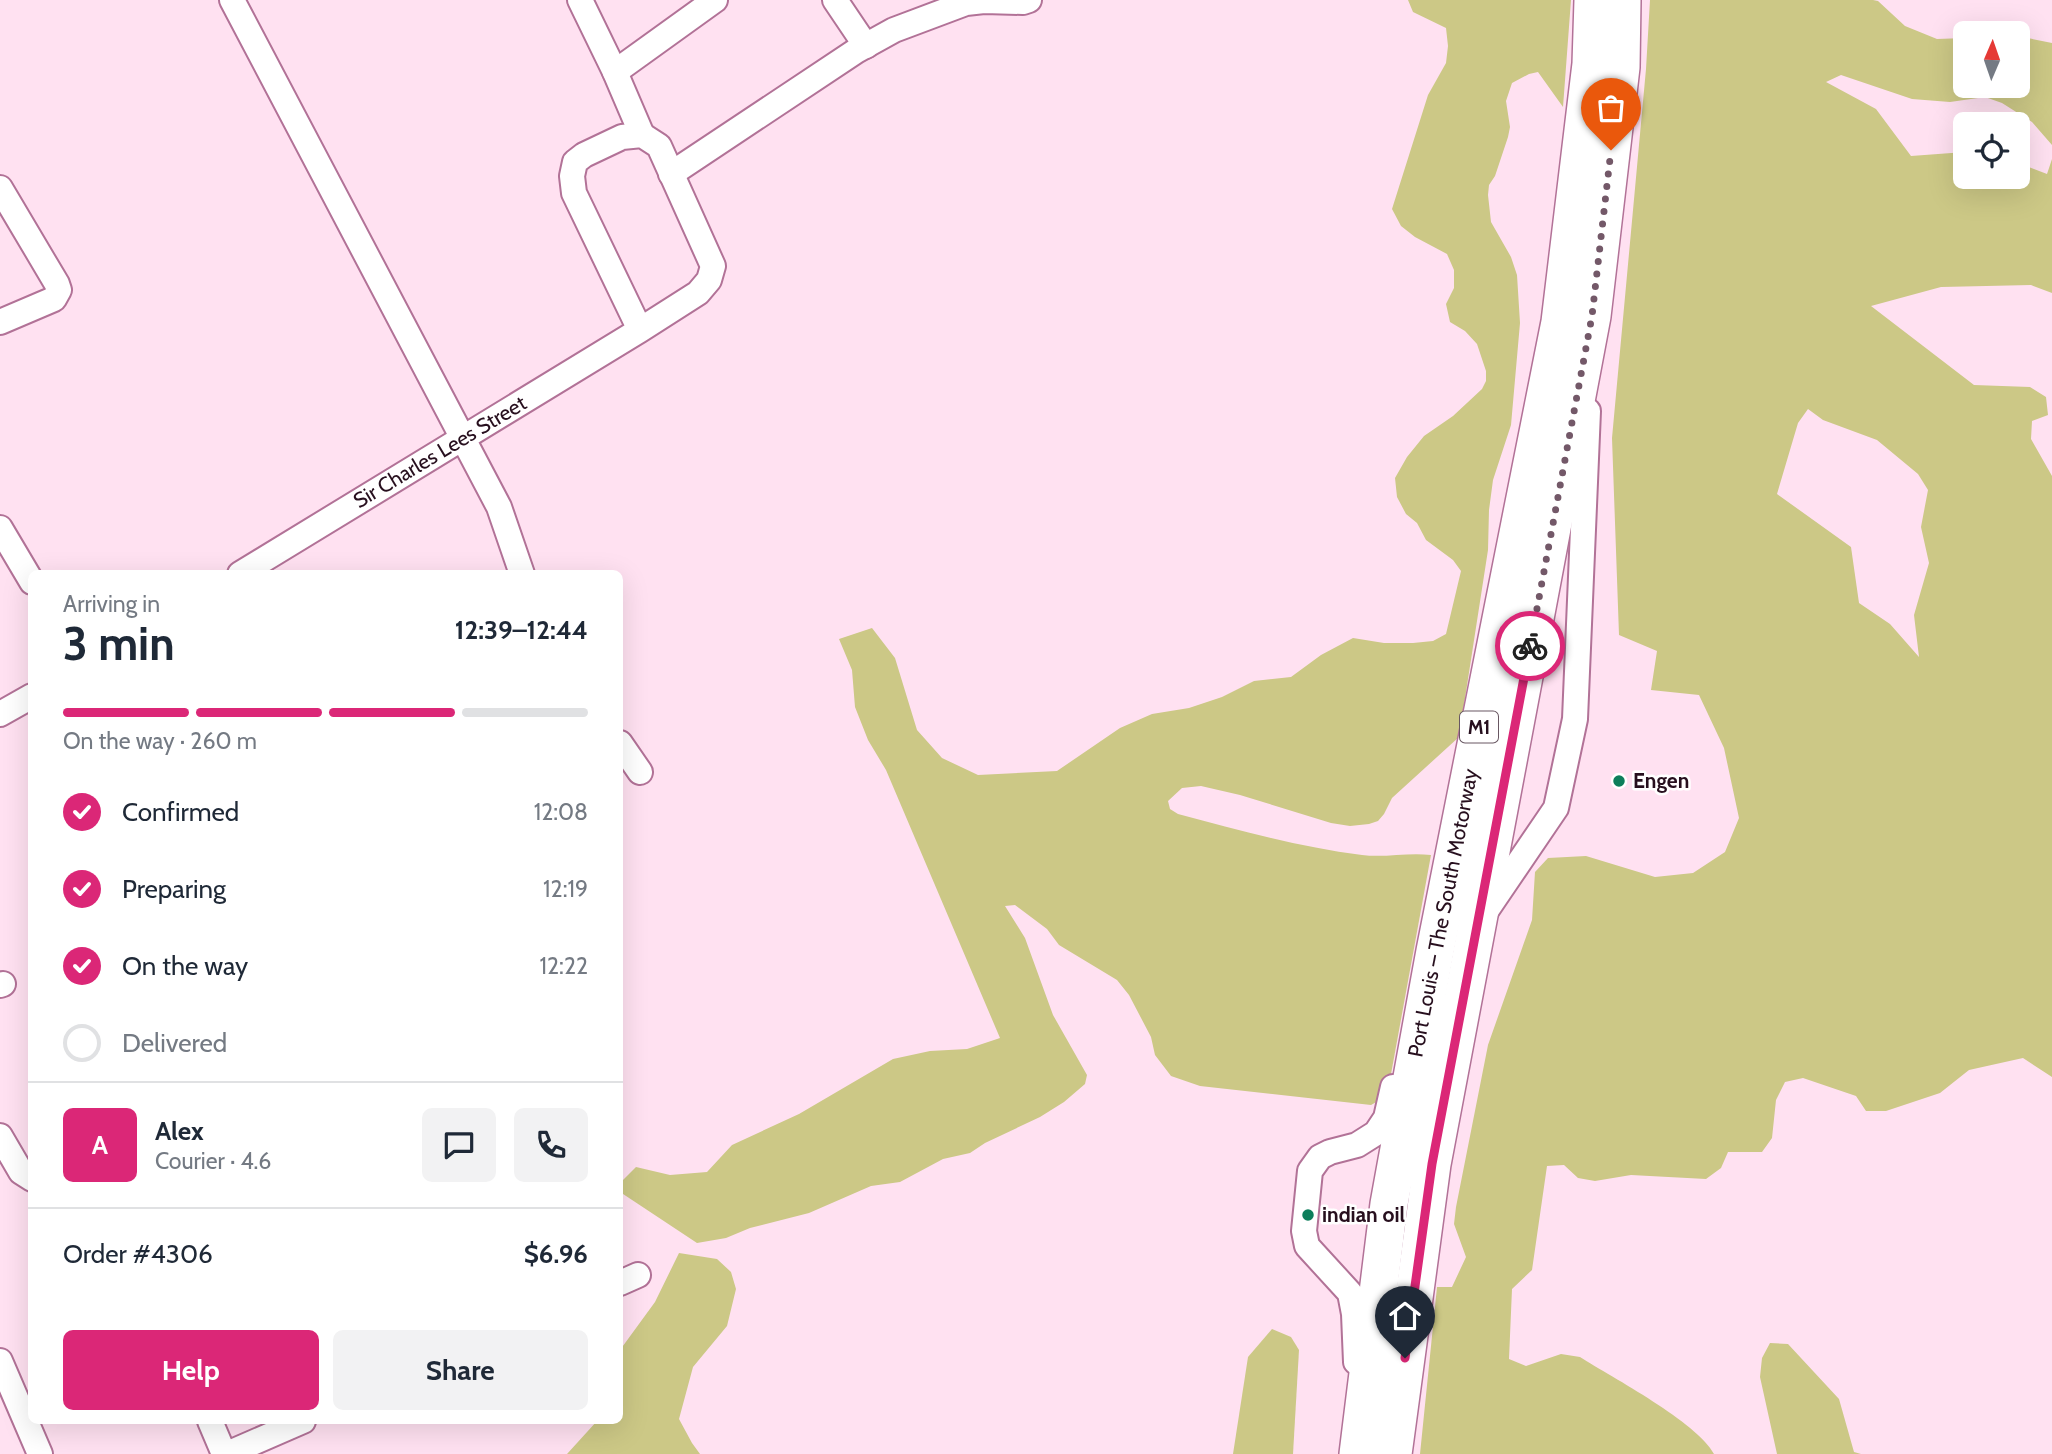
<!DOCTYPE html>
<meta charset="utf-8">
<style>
body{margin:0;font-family:Cabin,sans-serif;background:#f2f2f3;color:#1f2937;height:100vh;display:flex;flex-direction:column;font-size:26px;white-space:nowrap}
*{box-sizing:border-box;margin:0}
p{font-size:23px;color:#747a83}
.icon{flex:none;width:38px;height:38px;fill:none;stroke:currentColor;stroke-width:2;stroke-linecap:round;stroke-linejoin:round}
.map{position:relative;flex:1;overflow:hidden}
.sheet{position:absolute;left:28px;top:570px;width:595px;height:854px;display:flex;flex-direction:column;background:#fff;border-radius:10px;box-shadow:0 7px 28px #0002}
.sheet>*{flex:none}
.needle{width:46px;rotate:2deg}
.controls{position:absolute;left:1953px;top:21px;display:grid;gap:14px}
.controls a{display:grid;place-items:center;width:77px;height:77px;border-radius:10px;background:#fff;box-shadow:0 7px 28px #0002;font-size:35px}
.pin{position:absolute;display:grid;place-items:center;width:60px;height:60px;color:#fff;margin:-72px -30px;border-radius:50% 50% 50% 0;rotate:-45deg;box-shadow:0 0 7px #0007}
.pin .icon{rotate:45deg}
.courier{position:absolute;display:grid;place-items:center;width:70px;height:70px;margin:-35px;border:5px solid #db2777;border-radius:50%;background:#fff;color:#222;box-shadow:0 2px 9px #0007}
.summary em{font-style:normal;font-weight:800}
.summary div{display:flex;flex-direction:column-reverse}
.summary{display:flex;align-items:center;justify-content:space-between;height:119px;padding:0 35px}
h1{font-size:46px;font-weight:800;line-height:52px}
.bar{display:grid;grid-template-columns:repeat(4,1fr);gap:10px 7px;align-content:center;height:84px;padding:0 35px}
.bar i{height:9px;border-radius:5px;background:#e0e1e3}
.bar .active{background:#db2777}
.bar p{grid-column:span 4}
.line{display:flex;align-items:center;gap:18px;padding:0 35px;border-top:2px solid #e0e1e3}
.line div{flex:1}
.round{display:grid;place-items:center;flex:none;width:74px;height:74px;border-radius:10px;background:#f2f2f3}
ol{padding:0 35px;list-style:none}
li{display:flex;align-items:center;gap:21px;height:77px}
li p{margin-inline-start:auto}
li .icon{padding:7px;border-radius:50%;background:#db2777;color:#fff;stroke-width:4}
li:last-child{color:#747a83}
li i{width:38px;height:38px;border:4px solid #e0e1e3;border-radius:50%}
.action{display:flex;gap:14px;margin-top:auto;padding:14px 35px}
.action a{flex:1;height:80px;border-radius:10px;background:#db2777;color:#fff;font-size:28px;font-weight:800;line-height:80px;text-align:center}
.action a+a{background:#f2f2f3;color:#1f2937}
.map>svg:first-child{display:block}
</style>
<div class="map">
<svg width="2052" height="1454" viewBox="0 0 2052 1454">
<rect width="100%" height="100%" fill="#ffe1f1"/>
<g fill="#ccc886" fill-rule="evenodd">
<path d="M1408,0H1571L1563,107L1538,72L1529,74L1512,83L1506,101L1510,127L1508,137L1495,176L1489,185L1488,195L1491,222L1511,257L1517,275L1520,323L1511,425L1493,480L1489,510L1488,550L1459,737L1392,798L1384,814L1378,821L1369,824L1350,826L1331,823L1240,795L1201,786L1182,788L1168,801L1170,809L1178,814C1239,830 1299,847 1362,855C1385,858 1408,852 1431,855L1387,1096L1371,1105L1200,1086L1171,1076L1155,1055L1151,1037L1129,995L1117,980L1059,945L1047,929L1015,905L1005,906L1025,938L1053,1015L1087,1075L1085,1084L1064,1102L1040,1117L985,1143L970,1153L943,1159L900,1182L871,1186L809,1213L750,1228L726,1238L697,1243L620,1192V1183L636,1167L670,1175L707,1172L732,1145L799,1114L893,1059L930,1051L967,1049L1000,1038L886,770L868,740L855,707L852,670L839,639L872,628L895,658L917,730L942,758L978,775L1057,771L1120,728L1152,714L1189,708L1222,697L1254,681L1291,677L1321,655L1353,638L1384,643H1413L1433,641L1446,634L1461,571L1453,560L1426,540L1417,523L1406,514L1397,497L1395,478L1407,457L1424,436L1453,416L1482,389L1486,381V371L1477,344L1465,331L1450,322L1446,304L1454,288V270L1447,254L1415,237L1401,226L1392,209L1428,95L1446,63L1448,46L1446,28L1413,12Z"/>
<path d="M1650,0H1873L1878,1L1905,26L1937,39L1965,38V86H2018V36L2052,43V145L2032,122L2002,103L1985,97L1950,102L1912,99L1841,75L1826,82L1876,109L1911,156L1965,152V177H2018V163L2047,174L2052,159V293L2031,285L1941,287L1871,306L1974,385L2030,387L2046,397L2048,415L2032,421L2031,439L2052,476V1077L2023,1058L1969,1070L1940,1093L1886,1111H1866L1856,1096L1803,1078L1785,1082L1776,1100L1772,1138L1762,1152H1728L1721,1168L1706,1179L1631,1175L1595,1181L1578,1178L1564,1165L1547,1166L1532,1270L1512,1289L1509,1359L1526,1366L1561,1354L1580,1357C1613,1378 1697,1422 1714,1454H1420L1437,1287H1452L1466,1257L1454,1224L1456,1207L1488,1045L1532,920L1535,872L1548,858L1586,856L1655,877L1693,873L1725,852L1739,818L1724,748L1699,695L1651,690L1657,651L1619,635L1612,438L1646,69ZM1808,409L1823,420L1877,440L1918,474L1928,490L1921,527L1929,563L1914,615L1919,657L1890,624L1859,603L1851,547L1777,494L1798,423Z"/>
<path d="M679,1253L717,1259L731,1272L736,1289L727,1326L693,1367L679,1419L692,1443L700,1454H567L597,1421H620V1350L655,1302Z"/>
<path d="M1272,1329L1291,1337L1299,1350L1293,1454H1233L1248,1357Z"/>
<path d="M1770,1343L1788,1344L1839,1399L1854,1452L1861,1454H1777L1760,1377L1762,1358Z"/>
</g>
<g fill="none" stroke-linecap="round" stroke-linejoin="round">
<defs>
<g id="minor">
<path d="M232,0L499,507L522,574"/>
<path d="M580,0L615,72L642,135"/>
<path d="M835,0L866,46"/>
<path d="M615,72L715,0"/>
<path d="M671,174L856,51L894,30L966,3L984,1L1023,2L1029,0"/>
<path d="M0,188L57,284L59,290L54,299L0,322"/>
<path d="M0,528L32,582"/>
<path d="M240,574L640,330L698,293L709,280L713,266L659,146L642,135L622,137L584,155L575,162L572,176L574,193L640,330"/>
<path d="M0,714L32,696"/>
<path d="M620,743L640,772"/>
<path d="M1484,914L1556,808L1575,719L1588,411"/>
<path d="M0,985L3,984"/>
<path d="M0,1136L21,1172L32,1179"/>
<path d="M620,1283L638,1275"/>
<path d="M0,1361L40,1454"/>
<path d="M1356,1362L1354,1314L1350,1293L1307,1246L1304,1231L1310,1171L1320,1157L1330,1152L1357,1145L1376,1133L1386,1118L1393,1087"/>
<path d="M210,1421L224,1454"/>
<path d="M227,1454L303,1421"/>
</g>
<g id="highway">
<path d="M1358,1454L1389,1204L1435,951L1560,322L1591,64L1593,0"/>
<path d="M1393,1454L1432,1164L1592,316L1621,67L1622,0"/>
</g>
</defs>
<use href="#minor" stroke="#b27297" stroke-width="28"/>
<use href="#highway" stroke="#b27297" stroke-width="40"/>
<use href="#minor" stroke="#fff" stroke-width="24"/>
<use href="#highway" stroke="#fff" stroke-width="37"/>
</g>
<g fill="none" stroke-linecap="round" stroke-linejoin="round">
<path stroke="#735868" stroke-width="7" stroke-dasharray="0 12.6" d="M1530,646L1592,316L1611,150"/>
<path stroke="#db2777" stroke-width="9" d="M1405,1358L1432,1164L1530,646"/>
</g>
<g fill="#0d7e5b" stroke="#fff" stroke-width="2.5">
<circle cx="1619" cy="781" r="7"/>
<circle cx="1308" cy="1215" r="7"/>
</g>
<g text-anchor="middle" stroke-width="5" stroke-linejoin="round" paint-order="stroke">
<rect fill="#fff" stroke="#685762" stroke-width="2" x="1460" y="711.5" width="38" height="31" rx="5"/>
<g font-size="19" font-weight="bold" fill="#270f1e">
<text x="1479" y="734">M1</text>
</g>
<g font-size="21" fill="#270f1e" stroke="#fff">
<text transform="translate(440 452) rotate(-31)" y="7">Sir Charles Lees Street</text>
<text transform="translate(1443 913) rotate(-79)" y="7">Port Louis – The South Motorway</text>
</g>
<g font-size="21" font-weight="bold" fill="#270f1e" stroke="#fff" text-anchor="start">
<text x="1633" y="788">Engen</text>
<text x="1322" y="1222">indian oil</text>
</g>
</g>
</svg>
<div class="controls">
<a><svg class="needle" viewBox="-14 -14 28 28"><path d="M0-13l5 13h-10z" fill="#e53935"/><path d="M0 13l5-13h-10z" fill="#747a83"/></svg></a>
<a><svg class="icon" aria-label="locate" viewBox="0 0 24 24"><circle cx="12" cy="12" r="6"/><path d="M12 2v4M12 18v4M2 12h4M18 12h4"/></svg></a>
</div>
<div class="pin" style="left:1611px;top:150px;background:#ea580c"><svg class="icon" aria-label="bag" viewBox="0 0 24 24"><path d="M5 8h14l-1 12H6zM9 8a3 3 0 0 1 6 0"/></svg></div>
<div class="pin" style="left:1405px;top:1358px;background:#1f2937"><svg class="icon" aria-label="home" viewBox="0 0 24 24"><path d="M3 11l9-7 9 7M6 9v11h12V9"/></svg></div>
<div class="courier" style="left:1530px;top:646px"><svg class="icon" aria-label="bike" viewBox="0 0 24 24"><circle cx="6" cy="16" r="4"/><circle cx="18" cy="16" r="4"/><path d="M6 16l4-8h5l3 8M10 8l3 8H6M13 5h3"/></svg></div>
<section class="sheet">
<div class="summary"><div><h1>3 min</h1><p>Arriving in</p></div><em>12:39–12:44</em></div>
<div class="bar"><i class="active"></i><i class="active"></i><i class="active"></i><i></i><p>On the way · 260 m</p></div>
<ol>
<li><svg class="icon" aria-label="check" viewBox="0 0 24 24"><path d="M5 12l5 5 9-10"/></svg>Confirmed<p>12:08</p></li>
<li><svg class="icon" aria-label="check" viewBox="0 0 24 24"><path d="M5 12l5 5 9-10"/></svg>Preparing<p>12:19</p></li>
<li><svg class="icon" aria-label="check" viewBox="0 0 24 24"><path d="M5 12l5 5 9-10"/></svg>On the way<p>12:22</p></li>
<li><i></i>Delivered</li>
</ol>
<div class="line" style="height:126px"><b class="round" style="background:#db2777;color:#fff">A</b><div><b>Alex</b><p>Courier · 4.6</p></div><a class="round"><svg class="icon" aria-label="chat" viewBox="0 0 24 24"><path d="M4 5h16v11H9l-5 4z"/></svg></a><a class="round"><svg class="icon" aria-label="phone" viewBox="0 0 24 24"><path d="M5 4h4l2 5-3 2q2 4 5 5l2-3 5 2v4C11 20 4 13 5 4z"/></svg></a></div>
<div class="line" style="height:91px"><div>Order #4306</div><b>$6.96</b></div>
<div class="action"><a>Help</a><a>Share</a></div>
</section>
</div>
